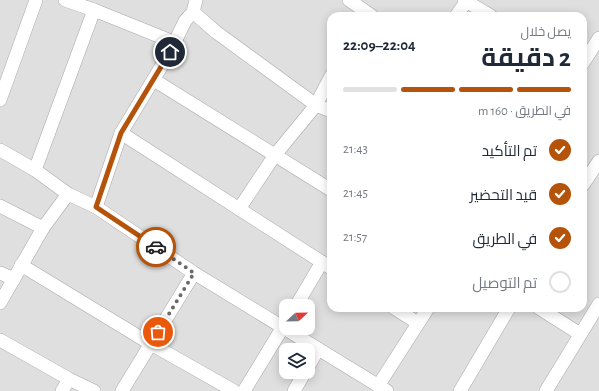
<!DOCTYPE html>
<html lang="ar">
<meta charset="utf-8">
<style>
body{margin:0;font-family:"Alegreya Sans",Cairo,sans-serif;background:#f2f2f3;color:#1f2937;direction:rtl;height:100vh;display:flex;flex-direction:column;font-size:15px;white-space:nowrap}
*{box-sizing:border-box;margin:0}
p{font-size:13px;color:#747a83}
.icon{flex:none;width:22px;height:22px;fill:none;stroke:currentColor;stroke-width:2;stroke-linecap:round;stroke-linejoin:round}
.map{position:relative;flex:1;overflow:hidden;direction:ltr}
.side{position:absolute;left:327px;top:12px;width:260px;height:300px;display:flex;flex-direction:column;background:#fff;border-radius:12px;box-shadow:0 2px 10px #0003;direction:rtl}
.side>*{flex:none}
.needle{width:26px;rotate:68deg}
.controls{position:absolute;left:279px;top:299px;display:grid;gap:8px}
.controls a{display:grid;place-items:center;width:36px;height:36px;border-radius:8px;background:#fff;box-shadow:0 2px 10px #0003;font-size:20px}
.pin{position:absolute;display:grid;place-items:center;width:34px;height:34px;color:#fff;margin:-17px;border:2px solid #fff;border-radius:50%;box-shadow:0 1px 4px #0007}
.courier{position:absolute;display:grid;place-items:center;width:40px;height:40px;margin:-20px;border:3px solid #b45309;border-radius:50%;background:#fff;color:#222;box-shadow:0 1px 5px #0007}
.head em{font-style:normal;font-weight:700}
.head div{display:flex;flex-direction:column-reverse}
.head{display:flex;align-items:center;justify-content:space-between;height:68px;padding:0 16px}
h1{font-size:26px;font-weight:700;line-height:30px}
.bar{display:grid;grid-template-columns:repeat(4,1fr);gap:6px 4px;align-content:center;height:48px;padding:0 16px}
.bar i{height:5px;border-radius:3px;background:#e0e1e3}
.bar .active{background:#b45309}
.bar p{grid-column:span 4}
ol{padding:0 16px;list-style:none}
li{display:flex;align-items:center;gap:12px;height:44px}
li p{margin-inline-start:auto}
li .icon{padding:4px;border-radius:50%;background:#b45309;color:#fff;stroke-width:4}
li:last-child{color:#747a83}
li i{width:22px;height:22px;border:2px solid #e0e1e3;border-radius:50%}
.map>svg:first-child{display:block}
</style>
<div class="map">
<svg width="599" height="391" viewBox="0 0 599 391">
<rect width="100%" height="100%" fill="#f2efe9"/>
<path fill="#e0dfdf" fill-rule="evenodd" d="M0,0H599V391H0ZM331,16H583V308H331ZM286,306H308V328H286ZM286,350H308V372H286Z"/>
<g fill="none" stroke-linecap="round" stroke-linejoin="round">
<defs>
<g id="minor">
<path d="M65,0L94,10L176,43"/>
<path d="M349,0L372,16"/>
<path d="M464,0L491,16"/>
<path d="M193,12L216,32L316,105L331,111"/>
<path d="M456,16L466,2"/>
<path d="M583,63L599,38"/>
<path d="M154,80L331,190"/>
<path d="M0,100L36,0"/>
<path d="M121,133L331,268"/>
<path d="M0,150L35,170L68,194L96,207L194,273L387,391"/>
<path d="M35,170L94,10"/>
<path d="M583,185L599,161"/>
<path d="M0,206L43,228"/>
<path d="M96,207L121,133L170,52L185,21L193,12L196,0"/>
<path d="M239,209L275,155L316,105L331,76"/>
<path d="M21,265L151,344L234,391"/>
<path d="M0,273L14,279"/>
<path d="M0,303L43,228L68,194"/>
<path d="M296,306L322,262"/>
<path d="M394,308L418,323"/>
<path d="M539,308L580,334"/>
<path d="M0,340L69,379L94,391"/>
<path d="M308,367L318,349"/>
<path d="M378,386L428,308"/>
<path d="M62,391L69,379"/>
<path d="M122,391L194,273"/>
<path d="M244,391L286,322"/>
<path d="M294,391L305,372"/>
<path d="M460,391L509,308"/>
<path d="M546,391L599,304"/>
</g>
</defs>
<use href="#minor" stroke="#a9a9a9" stroke-width="14"/>
<use href="#minor" stroke="#fff" stroke-width="13"/>
</g>
<g fill="none" stroke-linecap="round" stroke-linejoin="round">
<path stroke="#6b6a68" stroke-width="4" stroke-dasharray="0 7.2" d="M156,247L194,273L158,332"/>
<path stroke="#b45309" stroke-width="5" d="M156,247L96,207L121,133L170,52"/>
</g>
</svg>
<div class="controls">
<a><svg class="needle" viewBox="-14 -14 28 28"><path d="M0-13l5 13h-10z" fill="#e53935"/><path d="M0 13l5-13h-10z" fill="#747a83"/></svg></a>
<a><svg class="icon" aria-label="layers" viewBox="0 0 24 24"><path d="M12 4l9 5-9 5-9-5zM3 14l9 5 9-5"/></svg></a>
</div>
<div class="pin" style="left:158px;top:332px;background:#ea580c"><svg class="icon" aria-label="bag" viewBox="0 0 24 24"><path d="M5 8h14l-1 12H6zM9 8a3 3 0 0 1 6 0"/></svg></div>
<div class="pin" style="left:170px;top:52px;background:#1f2937"><svg class="icon" aria-label="home" viewBox="0 0 24 24"><path d="M3 11l9-7 9 7M6 9v11h12V9"/></svg></div>
<div class="courier" style="left:156px;top:247px"><svg class="icon" aria-label="car" viewBox="0 0 24 24"><path d="M5 17H2v-5l4-1 3-4h7l3 4 3 1v5h-3M9 17h6M6 11h13"/><circle cx="7" cy="17" r="2"/><circle cx="17" cy="17" r="2"/></svg></div>
<section class="side">
<div class="head"><div><h1>2 دقيقة</h1><p>يصل خلال</p></div><em>22:04–22:09</em></div>
<div class="bar"><i class="active"></i><i class="active"></i><i class="active"></i><i></i><p>في الطريق · 160 m</p></div>
<ol>
<li><svg class="icon" aria-label="check" viewBox="0 0 24 24"><path d="M5 12l5 5 9-10"/></svg>تم التأكيد<p>21:43</p></li>
<li><svg class="icon" aria-label="check" viewBox="0 0 24 24"><path d="M5 12l5 5 9-10"/></svg>قيد التحضير<p>21:45</p></li>
<li><svg class="icon" aria-label="check" viewBox="0 0 24 24"><path d="M5 12l5 5 9-10"/></svg>في الطريق<p>21:57</p></li>
<li><i></i>تم التوصيل</li>
</ol>
</section>
</div>
